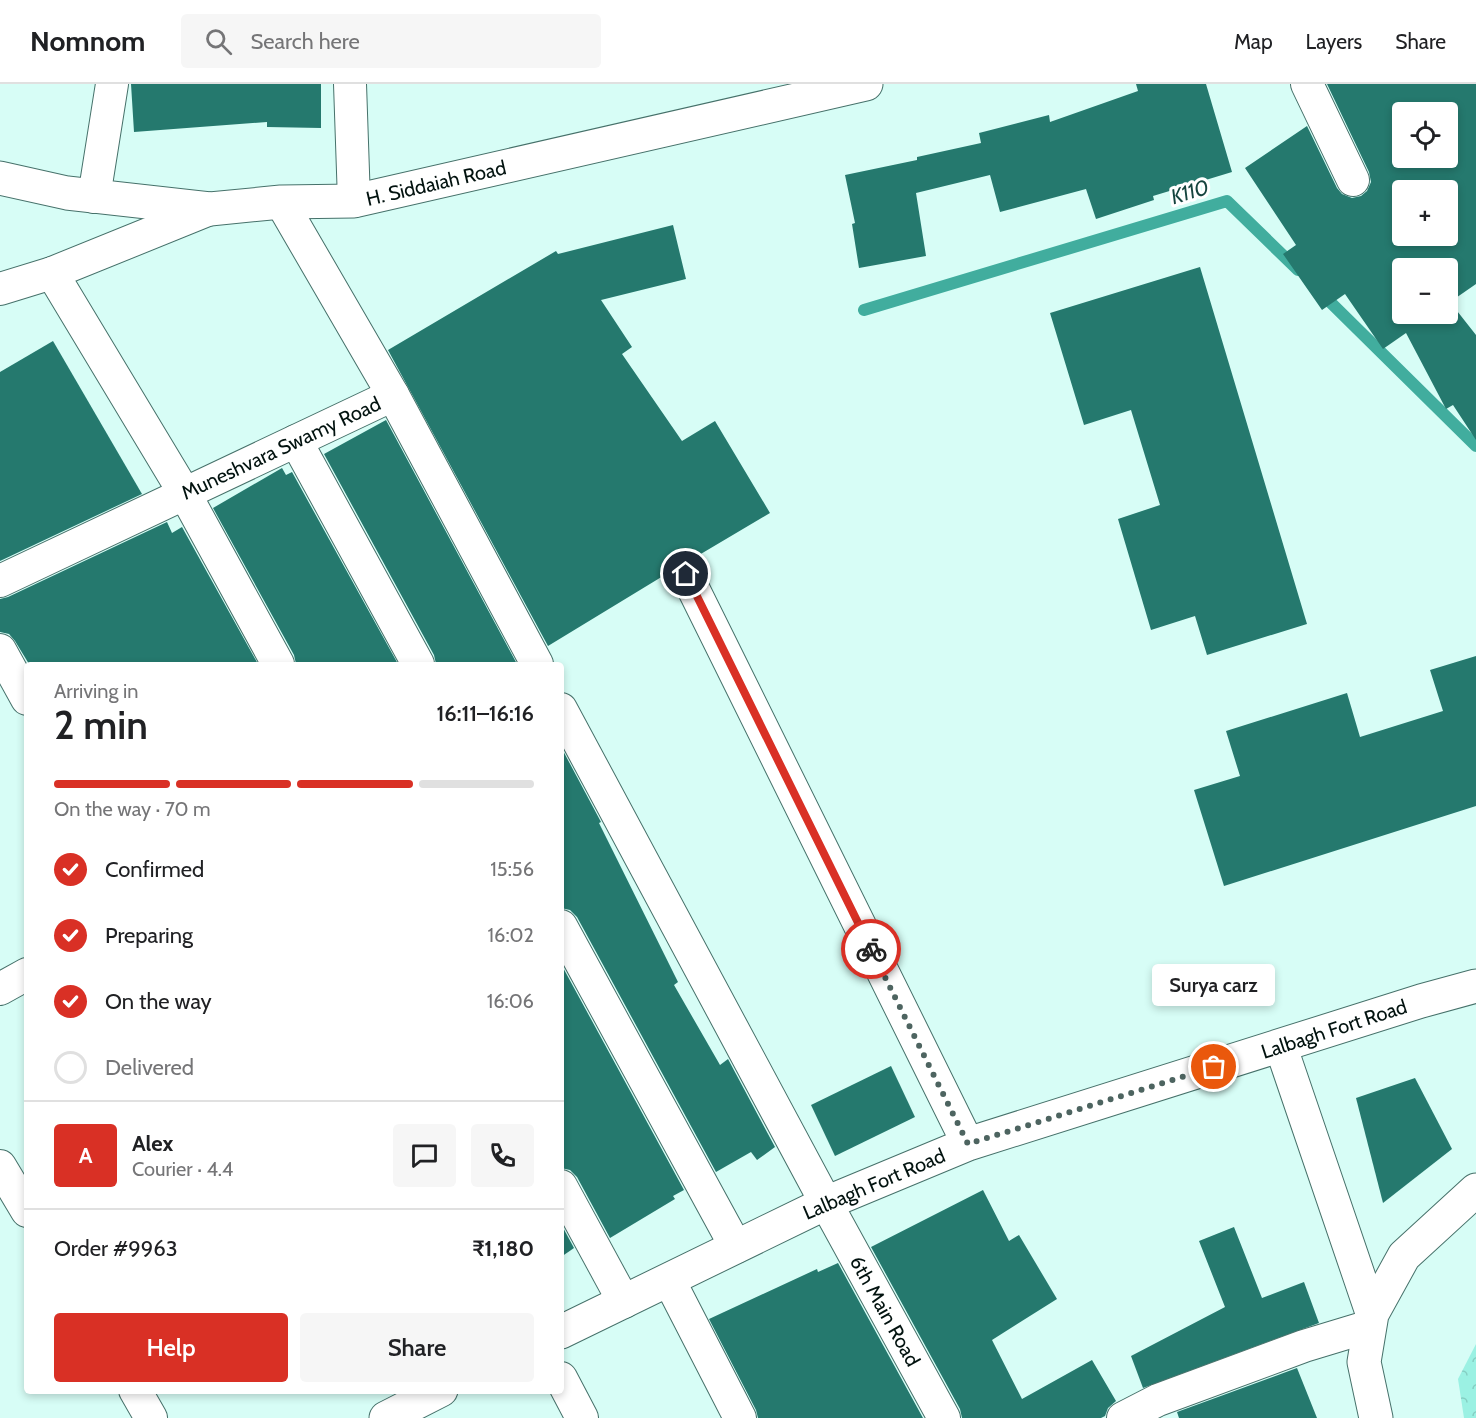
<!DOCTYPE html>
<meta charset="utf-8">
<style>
body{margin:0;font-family:Cabin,sans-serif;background:#f6f6f6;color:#202124;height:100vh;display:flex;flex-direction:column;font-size:22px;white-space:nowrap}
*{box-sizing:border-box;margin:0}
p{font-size:20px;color:#757577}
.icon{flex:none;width:33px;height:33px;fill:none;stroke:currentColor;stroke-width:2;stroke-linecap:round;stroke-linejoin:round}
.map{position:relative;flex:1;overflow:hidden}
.side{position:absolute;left:24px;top:578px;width:540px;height:732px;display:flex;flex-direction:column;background:#fff;border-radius:6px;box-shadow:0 3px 9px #0003}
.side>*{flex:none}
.controls{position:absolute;left:1392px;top:18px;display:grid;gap:12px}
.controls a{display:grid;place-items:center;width:66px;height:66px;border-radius:6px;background:#fff;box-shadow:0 3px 9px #0003;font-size:30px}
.pin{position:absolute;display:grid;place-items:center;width:51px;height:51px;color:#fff;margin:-26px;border:3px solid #fff;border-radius:50%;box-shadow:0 2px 6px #0007}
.courier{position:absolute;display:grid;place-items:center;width:60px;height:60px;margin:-30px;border:4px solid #d93025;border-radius:50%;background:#fff;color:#222;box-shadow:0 2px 8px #0007}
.bubble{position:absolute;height:42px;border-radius:6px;background:#fff;box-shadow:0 3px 9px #0003;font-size:20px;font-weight:600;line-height:42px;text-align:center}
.headline em{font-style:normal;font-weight:600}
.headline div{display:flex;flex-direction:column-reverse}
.headline{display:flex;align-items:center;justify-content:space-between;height:102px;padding:0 30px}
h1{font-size:39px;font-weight:600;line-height:45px}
.bar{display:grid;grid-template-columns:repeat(4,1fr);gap:9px 6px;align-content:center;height:72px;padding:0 30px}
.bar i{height:8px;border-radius:4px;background:#e0e0e0}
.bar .active{background:#d93025}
.bar p{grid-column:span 4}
.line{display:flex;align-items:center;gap:15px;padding:0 30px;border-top:2px solid #e0e0e0}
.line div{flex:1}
.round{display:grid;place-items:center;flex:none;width:63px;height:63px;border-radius:6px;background:#f6f6f6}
ol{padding:0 30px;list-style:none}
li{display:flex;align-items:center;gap:18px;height:66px}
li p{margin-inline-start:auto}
li .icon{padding:6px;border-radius:50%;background:#d93025;color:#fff;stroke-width:4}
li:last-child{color:#757577}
li i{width:33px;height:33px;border:3px solid #e0e0e0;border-radius:50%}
.button{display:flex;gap:12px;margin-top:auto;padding:12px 30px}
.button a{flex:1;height:69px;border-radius:6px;background:#d93025;color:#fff;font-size:24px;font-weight:600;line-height:69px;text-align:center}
.button a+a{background:#f6f6f6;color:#202124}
header{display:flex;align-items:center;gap:36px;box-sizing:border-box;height:84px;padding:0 30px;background:#fff;border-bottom:2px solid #e0e0e0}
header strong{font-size:28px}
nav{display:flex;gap:33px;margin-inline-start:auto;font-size:21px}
.search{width:420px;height:54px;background:#f6f6f6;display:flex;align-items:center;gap:15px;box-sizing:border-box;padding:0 21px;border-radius:6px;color:#757577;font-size:22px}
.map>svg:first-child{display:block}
</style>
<header>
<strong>Nomnom</strong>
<div class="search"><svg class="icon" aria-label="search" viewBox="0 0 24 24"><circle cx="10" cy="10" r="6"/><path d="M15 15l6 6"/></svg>Search here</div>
<nav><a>Map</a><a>Layers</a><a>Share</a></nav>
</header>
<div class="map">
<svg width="1476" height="1334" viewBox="0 0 1476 1334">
<defs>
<pattern id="park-crowns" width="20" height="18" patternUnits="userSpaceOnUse" patternTransform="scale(1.5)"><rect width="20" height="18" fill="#9bf1e3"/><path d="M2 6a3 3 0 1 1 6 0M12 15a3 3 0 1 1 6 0" fill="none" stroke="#84cec2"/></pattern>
</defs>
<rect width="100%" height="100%" fill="#d7fdf6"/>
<path fill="url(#park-crowns)" d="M1476,1260V1334H1464L1458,1295Z"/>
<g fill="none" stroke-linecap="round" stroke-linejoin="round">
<g stroke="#41ad9e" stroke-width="12">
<path d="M1321,209L1476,362"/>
<path d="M864,226L1227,117L1298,186"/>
</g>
</g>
<g fill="#25796e" fill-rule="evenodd">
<path d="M131,0H321V44L267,43V38L134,48Z"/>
<path d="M1136,0H1206L1232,88L1153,112L1154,116L1096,135L1086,105L1000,128L990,91L916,109L926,172L859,184L852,140L855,139L845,91L917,76V73L981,59L979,49L1049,31L1050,38L1138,7Z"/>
<path d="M1327,0H1476V200L1450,218L1476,251V356L1453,321L1446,325L1406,249L1383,265L1345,210L1322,226L1283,170L1296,161L1245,84L1307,42L1337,104L1342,110L1352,114L1361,112L1367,107L1371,98L1369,88ZM1402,28H1448V74H1402ZM1402,106H1448V152H1402ZM1402,184H1448V230H1402Z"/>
<path d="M673,141L686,195L601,216L632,263L622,270L682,357L715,337L770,429L694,474L687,472L678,474L671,481L668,489L548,562L388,266L556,167L558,170Z"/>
<path d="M1200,183L1307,540L1207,571L1195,532L1151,546L1118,435L1160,421L1131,326L1084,341L1050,229Z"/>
<path d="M53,257L142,410L0,477V288Z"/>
<path d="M386,336L517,580H436L434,571L324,370Z"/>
<path d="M282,384L286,391L292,388L398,580H296L294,571L213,424Z"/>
<path d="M167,438L172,449L182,443L258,580H29L15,557L9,550L0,548V515L8,513Z"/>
<path d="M1476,572V722L1224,802L1194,706L1240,692L1226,647L1347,609L1360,653L1443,627L1430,586Z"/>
<path d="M561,663L601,738L599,739L678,898L674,901L720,981L728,975L775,1063L757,1076L751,1068L716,1088L577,833L570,826L561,824Z"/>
<path d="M561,880L684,1106L673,1112L675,1115L610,1154L577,1093L570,1086L561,1084Z"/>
<path d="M891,982L915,1033L835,1072L811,1021Z"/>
<path d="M1415,994L1452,1065L1383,1119L1356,1014Z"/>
<path d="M983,1106L1009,1157L1019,1151L1057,1215L992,1256L1022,1315L1092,1276L1116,1317L1108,1324L1105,1332L1101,1334H962L960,1325L871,1163Z"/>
<path d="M561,1140L574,1164L561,1173Z"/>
<path d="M1234,1143L1262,1214L1304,1198L1319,1239L1143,1304L1131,1272L1225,1223L1199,1157Z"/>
<path d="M838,1179L923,1334H758L756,1326L709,1235L817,1185L818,1188Z"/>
<path d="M1297,1284L1317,1334H1179L1177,1328Z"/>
</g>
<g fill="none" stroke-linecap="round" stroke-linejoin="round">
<defs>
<g id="street">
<path d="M350,0L354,117"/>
<path d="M1307,0L1353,96"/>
<path d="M94,113L112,0"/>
<path d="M52,189L185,410L278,580"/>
<path d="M0,205L52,189L210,125"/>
<path d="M393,311L537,580"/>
<path d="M296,357L418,580"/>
<path d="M686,490L968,1060"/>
<path d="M0,497L393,311L281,118"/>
<path d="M0,566L27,615"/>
<path d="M561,625L826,1119L944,1334"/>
<path d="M561,842L736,1163"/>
<path d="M0,905L27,890"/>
<path d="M1281,963L1372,1230"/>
<path d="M0,1082L27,1127"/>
<path d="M561,1102L624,1218"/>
<path d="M669,1196L740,1334"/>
<path d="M561,1294L582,1334"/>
<path d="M135,1306L151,1334"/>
<path d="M1123,1334L1158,1316L1304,1262L1370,1242"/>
</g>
<path id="secondary" d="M1376,1334L1364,1278L1372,1230L1404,1172L1476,1106"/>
<g id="primary">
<path d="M0,94L67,109L210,125L281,118L354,117L866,0"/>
<path d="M561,1248L826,1119L968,1060L1421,917L1476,902"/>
<path d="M386,1334L441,1306"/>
</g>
</defs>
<use href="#street" stroke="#46716a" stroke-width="34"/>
<use href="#secondary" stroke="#46716a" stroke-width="35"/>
<use href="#primary" stroke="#46716a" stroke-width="35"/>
<use href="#street" stroke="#fff" stroke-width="32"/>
<use href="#secondary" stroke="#fff" stroke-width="33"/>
<use href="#primary" stroke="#fff" stroke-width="33"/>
</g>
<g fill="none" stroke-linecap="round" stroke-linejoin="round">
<path stroke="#4d6460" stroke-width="6" stroke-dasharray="0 10.8" d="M871,865L968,1060L1214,983"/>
<path stroke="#d93025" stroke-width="8" d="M686,490L871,865"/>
</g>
<g text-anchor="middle" stroke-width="6" stroke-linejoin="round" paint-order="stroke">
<g font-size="20" fill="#02120f" stroke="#fff">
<text transform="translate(436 99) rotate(-13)" y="7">H. Siddaiah Road</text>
<text transform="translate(281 364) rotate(-25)" y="7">Muneshvara Swamy Road</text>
<text transform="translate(1334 945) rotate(-18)" y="7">Lalbagh Fort Road</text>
<text transform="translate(874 1100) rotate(-23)" y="7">Lalbagh Fort Road</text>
<text transform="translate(885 1227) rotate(61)" y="7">6th Main Road</text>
</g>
<g font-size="21" font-style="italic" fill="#15443e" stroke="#fff">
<text transform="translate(1190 108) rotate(-17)" y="7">K110</text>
</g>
</g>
</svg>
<div class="controls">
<a><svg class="icon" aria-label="locate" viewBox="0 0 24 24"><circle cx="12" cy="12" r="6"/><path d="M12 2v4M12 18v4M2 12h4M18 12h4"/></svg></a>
<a>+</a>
<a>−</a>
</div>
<div class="pin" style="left:1214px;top:983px;background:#ea580c"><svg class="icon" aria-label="bag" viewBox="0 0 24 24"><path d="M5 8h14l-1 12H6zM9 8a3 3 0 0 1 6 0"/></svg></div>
<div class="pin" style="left:686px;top:490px;background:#1f2937"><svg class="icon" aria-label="home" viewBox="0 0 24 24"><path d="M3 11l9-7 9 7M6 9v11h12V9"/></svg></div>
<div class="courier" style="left:871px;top:865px"><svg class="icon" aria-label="bike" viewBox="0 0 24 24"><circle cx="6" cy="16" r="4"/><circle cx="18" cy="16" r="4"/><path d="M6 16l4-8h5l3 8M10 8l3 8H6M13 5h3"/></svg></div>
<div class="bubble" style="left:1152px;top:880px;width:123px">Surya carz</div>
<section class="side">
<div class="headline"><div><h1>2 min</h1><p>Arriving in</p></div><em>16:11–16:16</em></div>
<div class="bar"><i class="active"></i><i class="active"></i><i class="active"></i><i></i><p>On the way · 70 m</p></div>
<ol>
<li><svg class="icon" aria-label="check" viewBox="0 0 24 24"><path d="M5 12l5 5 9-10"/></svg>Confirmed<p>15:56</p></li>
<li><svg class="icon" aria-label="check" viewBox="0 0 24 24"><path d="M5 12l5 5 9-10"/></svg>Preparing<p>16:02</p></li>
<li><svg class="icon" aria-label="check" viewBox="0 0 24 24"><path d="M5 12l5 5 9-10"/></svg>On the way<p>16:06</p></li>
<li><i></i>Delivered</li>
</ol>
<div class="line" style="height:108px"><b class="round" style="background:#d93025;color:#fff">A</b><div><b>Alex</b><p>Courier · 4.4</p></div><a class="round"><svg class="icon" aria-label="chat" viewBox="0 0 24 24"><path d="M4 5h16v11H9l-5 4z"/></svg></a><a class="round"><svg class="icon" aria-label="phone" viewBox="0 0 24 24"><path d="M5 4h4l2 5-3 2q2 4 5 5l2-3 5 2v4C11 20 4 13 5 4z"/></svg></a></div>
<div class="line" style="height:78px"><div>Order #9963</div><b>₹1,180</b></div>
<div class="button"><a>Help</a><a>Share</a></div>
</section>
</div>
